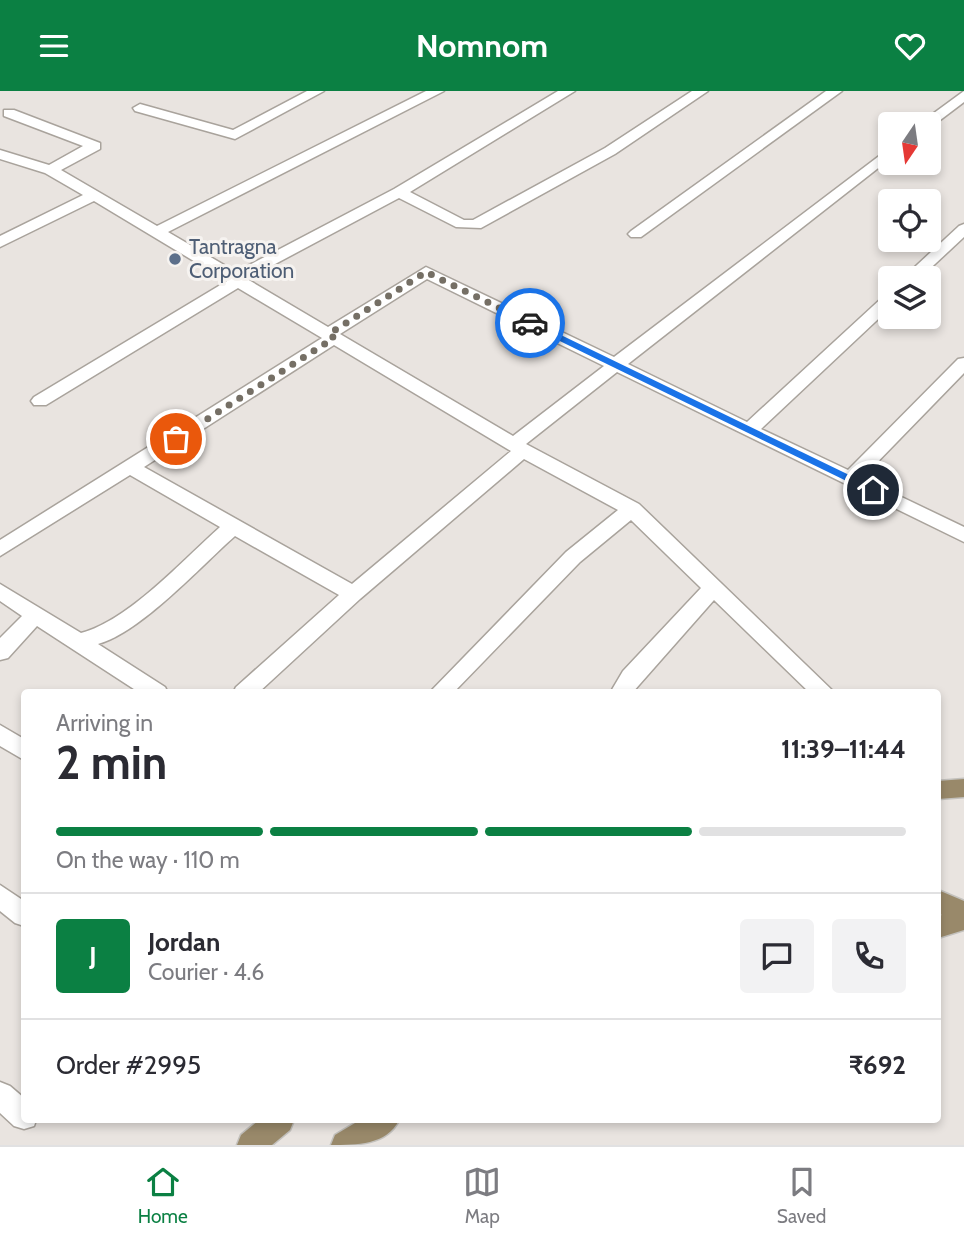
<!DOCTYPE html>
<meta charset="utf-8">
<style>
body{margin:0;font-family:Cabin,sans-serif;background:#f2f2f3;color:#2b2b33;height:100vh;display:flex;flex-direction:column;font-size:26px;white-space:nowrap}
*{box-sizing:border-box;margin:0}
p{font-size:23px;color:#7c7c81}
.icon{flex:none;width:38px;height:38px;fill:none;stroke:currentColor;stroke-width:2;stroke-linecap:round;stroke-linejoin:round}
.map{position:relative;flex:1;overflow:hidden}
.sheet{position:absolute;left:21px;top:598px;width:920px;height:434px;display:flex;flex-direction:column;background:#fff;border-radius:7px;box-shadow:0 4px 10px #0003}
.sheet>*{flex:none}
.needle{width:46px;rotate:193deg}
.buttons{position:absolute;left:878px;top:21px;display:grid;gap:14px}
.buttons a{display:grid;place-items:center;width:63px;height:63px;border-radius:7px;background:#fff;box-shadow:0 4px 10px #0003;font-size:35px}
.pin{position:absolute;display:grid;place-items:center;width:60px;height:60px;color:#fff;margin:-30px;border:4px solid #fff;border-radius:50%;box-shadow:0 2px 7px #0007}
.courier{position:absolute;display:grid;place-items:center;width:70px;height:70px;margin:-35px;border:5px solid #1a73e8;border-radius:50%;background:#fff;color:#222;box-shadow:0 2px 9px #0007}
.headline em{font-style:normal;font-weight:800}
.headline div{display:flex;flex-direction:column-reverse}
.headline{display:flex;align-items:center;justify-content:space-between;height:119px;padding:0 35px}
h1{font-size:46px;font-weight:800;line-height:52px}
.bar{display:grid;grid-template-columns:repeat(4,1fr);gap:10px 7px;align-content:center;height:84px;padding:0 35px}
.bar i{height:9px;border-radius:5px;background:#e1e1e2}
.bar .current{background:#0b8043}
.bar p{grid-column:span 4}
.line{display:flex;align-items:center;gap:18px;padding:0 35px;border-top:2px solid #e1e1e2}
.line div{flex:1}
.round{display:grid;place-items:center;flex:none;width:74px;height:74px;border-radius:7px;background:#f2f2f3}
header{display:flex;justify-content:space-between;align-items:center;height:91px;padding:0 35px;background:#0b8043;color:#fff;font-size:32px;font-weight:800}
.dock{display:flex;justify-content:space-around;align-items:center;height:98px;border-top:2px solid #e1e1e2;background:#fff;font-size:19px;color:#7c7c81}
.dock a{display:grid;justify-items:center;gap:4px}
.dock .current{color:#0b8043}
.map>svg:first-child{display:block}
</style>
<header><svg class="icon" aria-label="menu" viewBox="0 0 24 24"><path d="M4 6h16M4 12h16M4 18h16"/></svg>Nomnom<svg class="icon" aria-label="heart" viewBox="0 0 24 24"><path d="M12 20l-8-8c-3-5 5-10 8-4 3-6 11-1 8 4z"/></svg></header>
<div class="map">
<svg width="964" height="1054" viewBox="0 0 964 1054">
<rect width="100%" height="100%" fill="#e9e4e0"/>
<g fill="none" stroke-linecap="round" stroke-linejoin="round">
<defs>
<g id="minor">
<path d="M307,0H324L235,48L135,20L133,17L140,13L233,39Z"/>
<path d="M426,0H444L168,141L236,181L394,98L558,0H575L410,101L464,129H473L605,57L692,0H708L615,63L481,137L456,136L399,107L247,188L328,236L426,176L614,266L891,56V67L628,273L747,331L885,204L891,202V216L761,338L848,379L958,268L964,267V282L862,387L964,436V451L617,281L526,353L639,413L835,602H810L714,509L632,602H610L623,580L701,497L631,429L580,471L453,602H429L566,461L618,419L524,368L360,508L258,602H233L236,596L339,504L235,445C201,475 140,542 98,553L165,596L168,602H140L37,535L8,567L0,569V547L22,525L0,510V493L81,542C128,530 183,469 220,436L130,384L0,465V449L322,247L238,197L46,314H34L31,310L34,306L227,190L94,110L0,156V145L83,104L45,82L0,68V59L49,74L83,55L4,25V19H14L100,52V58L61,79L157,135ZM427,188L604,275L513,345L340,243ZM334,254L511,360L352,493L144,376Z"/>
<path d="M826,0H842L641,146H631L628,143L631,140Z"/>
<path d="M964,0V11L931,36L929,33H919Z"/>
<path d="M964,133V146L920,187H903L959,135Z"/>
<path d="M0,634L24,648V669L0,655Z"/>
<path d="M0,794L24,810V835L15,832L0,820Z"/>
<path d="M0,991L10,995L24,1007V1029H36L34,1035L24,1038L14,1035L0,1022Z"/>
</g>
<g id="major">
<path d="M964,688V706L938,708V690Z"/>
<path d="M938,799L964,810V839L938,847V825L942,824L938,822Z"/>
<path d="M259,1029H294L290,1039L272,1054H237L241,1044Z"/>
<path d="M360,1029H399C387,1054 356,1054 331,1054L335,1044Z"/>
</g>
</defs>
<use href="#minor" stroke="#a9a39c" stroke-width="3"/>
<use href="#major" stroke="#c3c1bd" stroke-width="3"/>
<use href="#minor" fill="#fff" fill-rule="evenodd"/>
<use href="#major" fill="#99896a" fill-rule="evenodd"/>
</g>
<path fill="#1a73e8" d="M530,229L876,397L878,399L869,401L527,234L525,232Z"/>
<g fill="none" stroke-linecap="round" stroke-linejoin="round">
<path stroke="#756f65" stroke-width="7" stroke-dasharray="0 12.6" d="M176,348L334,247L329,243L426,181L530,232"/>
</g>
<circle fill="#5c6f8a" stroke="#f6f3f0" stroke-width="2.5" cx="175" cy="168" r="7"/>
<g text-anchor="middle" stroke-width="6" stroke-linejoin="round" paint-order="stroke">
<g font-size="21" fill="#4e5e75" stroke="#f6f3f0" text-anchor="start">
<text x="189" y="163">Tantragna<tspan x="189" dy="24">Corporation</tspan></text>
</g>
</g>
</svg>
<div class="buttons">
<a><svg class="needle" viewBox="-14 -14 28 28"><path d="M0-13l5 13h-10z" fill="#e53935"/><path d="M0 13l5-13h-10z" fill="#7c7c81"/></svg></a>
<a><svg class="icon" aria-label="locate" viewBox="0 0 24 24"><circle cx="12" cy="12" r="6"/><path d="M12 2v4M12 18v4M2 12h4M18 12h4"/></svg></a>
<a><svg class="icon" aria-label="layers" viewBox="0 0 24 24"><path d="M12 4l9 5-9 5-9-5zM3 14l9 5 9-5"/></svg></a>
</div>
<div class="pin" style="left:176px;top:348px;background:#ea580c"><svg class="icon" aria-label="bag" viewBox="0 0 24 24"><path d="M5 8h14l-1 12H6zM9 8a3 3 0 0 1 6 0"/></svg></div>
<div class="pin" style="left:873px;top:399px;background:#1f2937"><svg class="icon" aria-label="home" viewBox="0 0 24 24"><path d="M3 11l9-7 9 7M6 9v11h12V9"/></svg></div>
<div class="courier" style="left:530px;top:232px"><svg class="icon" aria-label="car" viewBox="0 0 24 24"><path d="M5 17H2v-5l4-1 3-4h7l3 4 3 1v5h-3M9 17h6M6 11h13"/><circle cx="7" cy="17" r="2"/><circle cx="17" cy="17" r="2"/></svg></div>
<section class="sheet">
<div class="headline"><div><h1>2 min</h1><p>Arriving in</p></div><em>11:39–11:44</em></div>
<div class="bar"><i class="current"></i><i class="current"></i><i class="current"></i><i></i><p>On the way · 110 m</p></div>
<div class="line" style="height:126px"><b class="round" style="background:#0b8043;color:#fff">J</b><div><b>Jordan</b><p>Courier · 4.6</p></div><a class="round"><svg class="icon" aria-label="chat" viewBox="0 0 24 24"><path d="M4 5h16v11H9l-5 4z"/></svg></a><a class="round"><svg class="icon" aria-label="phone" viewBox="0 0 24 24"><path d="M5 4h4l2 5-3 2q2 4 5 5l2-3 5 2v4C11 20 4 13 5 4z"/></svg></a></div>
<div class="line" style="height:91px"><div>Order #2995</div><b>₹692</b></div>
</section>
</div>
<nav class="dock">
<a class="current"><svg class="icon" aria-label="home" viewBox="0 0 24 24"><path d="M3 11l9-7 9 7M6 9v11h12V9"/></svg>Home</a>
<a><svg class="icon" aria-label="map" viewBox="0 0 24 24"><path d="M3 6l6-2 6 2 6-2v14l-6 2-6-2-6 2zM9 4v14M15 6v14"/></svg>Map</a>
<a><svg class="icon" aria-label="saved" viewBox="0 0 24 24"><path d="M7 4h10v16l-5-4-5 4z"/></svg>Saved</a>
</nav>
